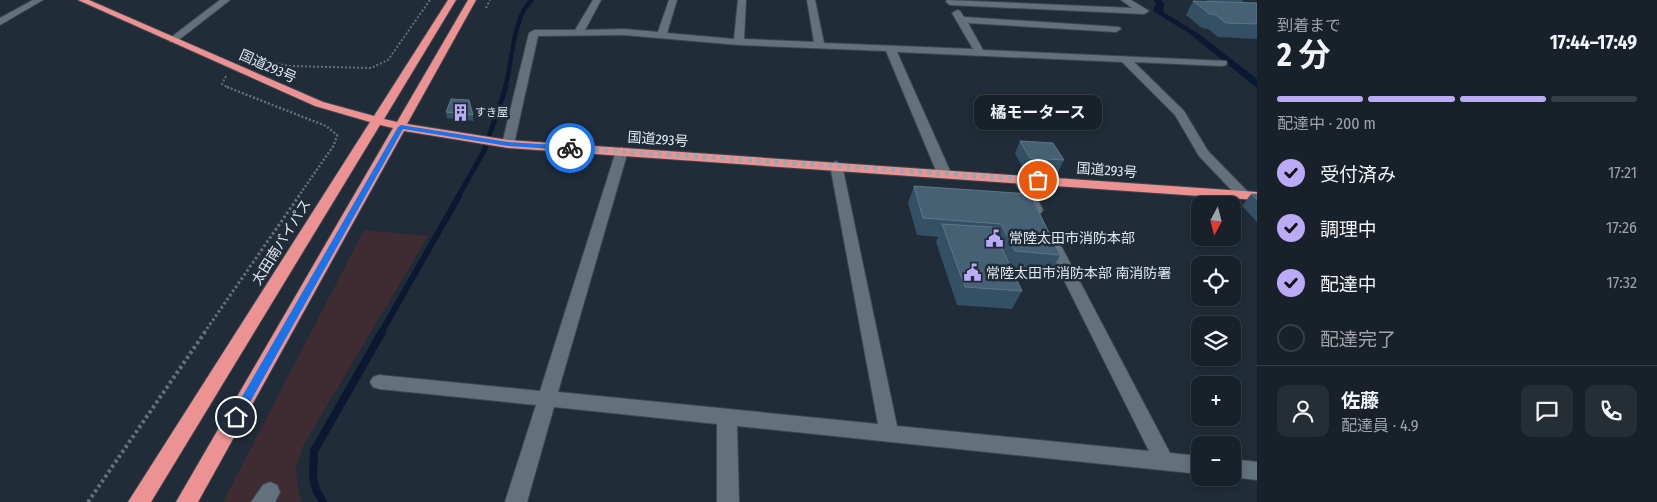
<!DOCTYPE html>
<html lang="ja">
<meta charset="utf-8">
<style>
body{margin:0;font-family:"Fira Sans Condensed","Noto Sans JP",sans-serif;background:#252e35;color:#f1f3f6;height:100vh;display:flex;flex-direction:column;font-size:19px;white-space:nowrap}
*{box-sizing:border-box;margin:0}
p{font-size:16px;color:#9fa3a8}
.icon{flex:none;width:28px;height:28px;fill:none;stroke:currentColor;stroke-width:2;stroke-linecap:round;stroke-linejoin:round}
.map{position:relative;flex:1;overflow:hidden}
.panel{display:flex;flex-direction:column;background:#182129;width:400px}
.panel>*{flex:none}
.needle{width:32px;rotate:187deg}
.fabs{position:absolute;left:1191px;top:196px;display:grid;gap:10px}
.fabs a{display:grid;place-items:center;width:50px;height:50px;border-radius:10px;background:#182129;box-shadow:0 2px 8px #0003,0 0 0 1px #363e46;font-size:25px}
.pin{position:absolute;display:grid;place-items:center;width:42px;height:42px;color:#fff;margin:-21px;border:2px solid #fff;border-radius:50%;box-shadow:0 1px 5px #0007}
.courier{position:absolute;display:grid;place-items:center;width:50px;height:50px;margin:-25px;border:4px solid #1a73e8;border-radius:50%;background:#fff;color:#222;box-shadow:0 1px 6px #0007}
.bubble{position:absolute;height:35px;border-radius:10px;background:#182129;box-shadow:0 2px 8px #0003,0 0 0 1px #363e46;font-size:16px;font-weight:700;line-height:35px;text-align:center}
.summary em{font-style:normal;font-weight:700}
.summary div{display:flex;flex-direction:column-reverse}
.summary{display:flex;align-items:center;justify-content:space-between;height:85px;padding:0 20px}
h1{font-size:32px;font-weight:700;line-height:38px}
.bar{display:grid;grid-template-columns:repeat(4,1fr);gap:8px 5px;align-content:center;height:60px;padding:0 20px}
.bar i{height:6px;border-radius:4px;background:#363e46}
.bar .active{background:#bbaaf6}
.bar p{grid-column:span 4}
.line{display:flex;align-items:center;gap:12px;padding:0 20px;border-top:1px solid #363e46}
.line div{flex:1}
.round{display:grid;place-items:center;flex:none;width:52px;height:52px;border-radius:10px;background:#252e35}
ol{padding:0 20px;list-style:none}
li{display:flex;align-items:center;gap:15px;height:55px}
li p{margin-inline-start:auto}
li .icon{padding:5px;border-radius:50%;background:#bbaaf6;color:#111;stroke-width:4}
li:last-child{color:#9fa3a8}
li i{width:28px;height:28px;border:2px solid #363e46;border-radius:50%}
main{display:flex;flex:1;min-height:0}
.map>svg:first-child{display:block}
</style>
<main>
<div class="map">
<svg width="1257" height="502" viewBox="0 0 1257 502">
<rect width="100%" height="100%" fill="#202c37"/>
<path fill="#3f2c33" d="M364,230L428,236L303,446L296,468L298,489L302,502H223Z"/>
<path fill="#0b1832" d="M1153,0H1161L1164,3L1163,12L1199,34L1257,79V88L1190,34L1153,11L1156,3Z"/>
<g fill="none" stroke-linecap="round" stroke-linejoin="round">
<path stroke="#0b1832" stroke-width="4.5" d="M505,88C512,65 513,15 532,0"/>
<path stroke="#0b1832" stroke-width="5" d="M458,197L484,151L506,87"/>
<path stroke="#0b1832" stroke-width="6" d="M381,333L459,196"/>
<path stroke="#0b1832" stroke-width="8" d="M323,502L316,490L313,477L314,451L382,332"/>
<defs>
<g id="minor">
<path d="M33,0H43L0,25V18Z"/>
<path d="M220,0H230L176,42H170V38Z"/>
<path d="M593,0H601L585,30L624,29L658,32L669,0H677L667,33L734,39L738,0H746L744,39L814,42L807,0H815L824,43L973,49L952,13L957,10L960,11L964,17L1119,27L1121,29L1116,32L968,23L983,50L1226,61L1227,63L1226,65L1222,66L1134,62L1184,111L1208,151L1251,195L1249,198H1239L1199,156L1175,115L1122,62L897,52L951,173L944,177L937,173L886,51L739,45L624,35L538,36L514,144L512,147H504L502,144L529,33L534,30H575Z"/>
<path d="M947,0L1132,8L1121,0H1131L1149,11L1144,14L950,5L946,2Z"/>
<path d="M622,147L628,151L558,392L878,424L830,165L836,161L842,165L897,426L1149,451L1044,240L1046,237H1056L1058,240L1170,453L1200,456V474L737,426L739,502H717V424L554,407L527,502H505L536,405L379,389L373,387L370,382L373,377L379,375L540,391L616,151Z"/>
<path d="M1020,174L1027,178L1043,210L1041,213H1031L1029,210L1013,178Z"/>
<path d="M1232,459L1257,462V480L1232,477Z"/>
<path d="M270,482L277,485L280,492L275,502H251L263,485Z"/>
</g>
<path id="highway" d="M78,0H89L323,102L374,116L448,0H456L384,119L397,122L468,0H476L407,124L508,140L1257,192V200L508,148L404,131L198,502H176L393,128L380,125L151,502H128L370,122L315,106Z"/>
</defs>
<use href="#minor" stroke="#3d4850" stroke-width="2"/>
<use href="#highway" stroke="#3d4850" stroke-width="2"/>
<g stroke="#66707a" stroke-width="2" stroke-dasharray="2 2" stroke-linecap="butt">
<path d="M486,8L490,0"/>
<path d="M250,57L288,66L371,68L388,60L430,0"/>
<path d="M226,76L222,84L229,88"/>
</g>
<path stroke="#66707a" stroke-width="2.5" stroke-dasharray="2 2" stroke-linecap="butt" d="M227,87L326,126L337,135L334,145L298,197"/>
<path stroke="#66707a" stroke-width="3" stroke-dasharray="2.5 2.5" stroke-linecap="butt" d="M204,333L299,196"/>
<path stroke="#66707a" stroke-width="4" stroke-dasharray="3 3" stroke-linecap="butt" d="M88,502L205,332"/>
<use href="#minor" fill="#63717d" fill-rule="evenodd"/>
<use href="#highway" fill="#ed9292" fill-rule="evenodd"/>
</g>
<g fill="#335065">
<path d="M1206,0H1242L1243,1L1242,3H1257V39L1218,37L1208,29L1202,28L1186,15L1193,1L1208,2Z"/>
<path d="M469,100L474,121L447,118L446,112Z"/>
<path d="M1020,141L1064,160L1058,172L1024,170L1015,153Z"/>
<path d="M914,186L1030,194L1060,255L1051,273L1012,269L1022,291L1012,309L957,305L936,242L938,237L917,235L908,203Z"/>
<path d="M1251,194H1257V222L1242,206Z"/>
</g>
<g fill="#466074" stroke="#5e7688">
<path d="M1193,1L1257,3V24L1226,23L1216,15L1210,14Z"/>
<path d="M451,99L469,100L473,115L446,112Z"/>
<path d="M1020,141L1053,143L1064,160L1030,158Z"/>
<path d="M914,186L1030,194L1060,255L1015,251L1001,224L923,218Z"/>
<path d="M1251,194H1257V200Z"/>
<path d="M942,224L992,227L1022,291L965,287Z"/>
</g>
<path fill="#1a73e8" d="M401,125L508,142L570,146L574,148L570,150L508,146L403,129L240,420H232L231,417L232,414L398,127Z"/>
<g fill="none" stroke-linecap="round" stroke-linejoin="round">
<path stroke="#9da7af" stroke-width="5" stroke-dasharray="0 9" d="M570,148L1038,180"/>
</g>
<defs>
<symbol id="building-bare" viewBox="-9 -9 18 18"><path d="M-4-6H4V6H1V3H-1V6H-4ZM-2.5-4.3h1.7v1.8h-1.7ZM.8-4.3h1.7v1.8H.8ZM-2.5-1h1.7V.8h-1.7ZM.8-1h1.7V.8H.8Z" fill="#bbaaf6" stroke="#202c37" stroke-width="2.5" paint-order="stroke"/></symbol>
<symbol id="civic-bare" viewBox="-9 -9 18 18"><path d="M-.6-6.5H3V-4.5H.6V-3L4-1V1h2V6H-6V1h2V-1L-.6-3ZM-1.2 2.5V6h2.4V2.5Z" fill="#bbaaf6" stroke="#202c37" stroke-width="2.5" paint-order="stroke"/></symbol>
</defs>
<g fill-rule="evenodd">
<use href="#building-bare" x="448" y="100" width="25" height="25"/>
<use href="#civic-bare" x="982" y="226" width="25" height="25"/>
<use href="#civic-bare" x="960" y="260" width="25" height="25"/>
</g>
<g text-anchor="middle" stroke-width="5" stroke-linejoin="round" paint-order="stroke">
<g font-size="11" fill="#e1e9f0" stroke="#202c37" text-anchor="start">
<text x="475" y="116">すき屋</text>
</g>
<g font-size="14" fill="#e1e9f0" stroke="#202c37">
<text transform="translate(268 66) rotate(24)" y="5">国道293号</text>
<text transform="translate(658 139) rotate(4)" y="5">国道293号</text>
<text transform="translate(1107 170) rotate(4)" y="5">国道293号</text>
<text transform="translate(281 242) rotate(-58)" y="5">太田南バイパス</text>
</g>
<g font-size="14" fill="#e1e9f0" stroke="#202c37" text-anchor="start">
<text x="1009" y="243">常陸太田市消防本部</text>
<text x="986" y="278">常陸太田市消防本部 南消防署</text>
</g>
</g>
</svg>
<div class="fabs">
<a><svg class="needle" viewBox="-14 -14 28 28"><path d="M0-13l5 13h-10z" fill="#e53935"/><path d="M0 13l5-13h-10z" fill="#9fa3a8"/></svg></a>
<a><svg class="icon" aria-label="locate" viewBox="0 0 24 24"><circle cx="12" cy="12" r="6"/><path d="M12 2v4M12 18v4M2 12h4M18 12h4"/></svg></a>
<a><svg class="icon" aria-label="layers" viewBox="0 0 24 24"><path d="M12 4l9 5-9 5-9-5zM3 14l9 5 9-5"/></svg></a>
<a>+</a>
<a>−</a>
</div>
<div class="pin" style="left:1038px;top:180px;background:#ea580c"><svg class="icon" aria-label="bag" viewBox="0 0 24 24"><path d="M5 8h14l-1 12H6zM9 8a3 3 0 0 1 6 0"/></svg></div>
<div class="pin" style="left:236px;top:417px;background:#1f2937"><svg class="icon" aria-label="home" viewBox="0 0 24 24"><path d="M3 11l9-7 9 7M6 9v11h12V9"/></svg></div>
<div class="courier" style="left:570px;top:148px"><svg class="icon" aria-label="bike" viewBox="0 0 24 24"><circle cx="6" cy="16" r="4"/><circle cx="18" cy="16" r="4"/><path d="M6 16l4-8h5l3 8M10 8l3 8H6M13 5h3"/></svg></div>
<div class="bubble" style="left:974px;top:95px;width:128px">橘モータース</div>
</div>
<section class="panel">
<div class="summary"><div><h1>2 分</h1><p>到着まで</p></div><em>17:44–17:49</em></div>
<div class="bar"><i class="active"></i><i class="active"></i><i class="active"></i><i></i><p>配達中 · 200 m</p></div>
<ol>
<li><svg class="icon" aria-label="check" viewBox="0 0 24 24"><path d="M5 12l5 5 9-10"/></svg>受付済み<p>17:21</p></li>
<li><svg class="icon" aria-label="check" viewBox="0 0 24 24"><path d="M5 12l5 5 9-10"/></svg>調理中<p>17:26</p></li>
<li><svg class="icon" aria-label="check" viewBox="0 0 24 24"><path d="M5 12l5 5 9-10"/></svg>配達中<p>17:32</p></li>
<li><i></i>配達完了</li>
</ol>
<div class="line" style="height:90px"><a class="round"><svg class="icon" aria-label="person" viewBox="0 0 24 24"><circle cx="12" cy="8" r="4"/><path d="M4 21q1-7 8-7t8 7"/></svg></a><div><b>佐藤</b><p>配達員 · 4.9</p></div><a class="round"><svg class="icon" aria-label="chat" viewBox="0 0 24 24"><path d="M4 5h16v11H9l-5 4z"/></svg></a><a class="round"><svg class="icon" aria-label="phone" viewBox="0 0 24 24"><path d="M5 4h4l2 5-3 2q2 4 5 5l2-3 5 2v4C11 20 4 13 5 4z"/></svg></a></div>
</section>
</main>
